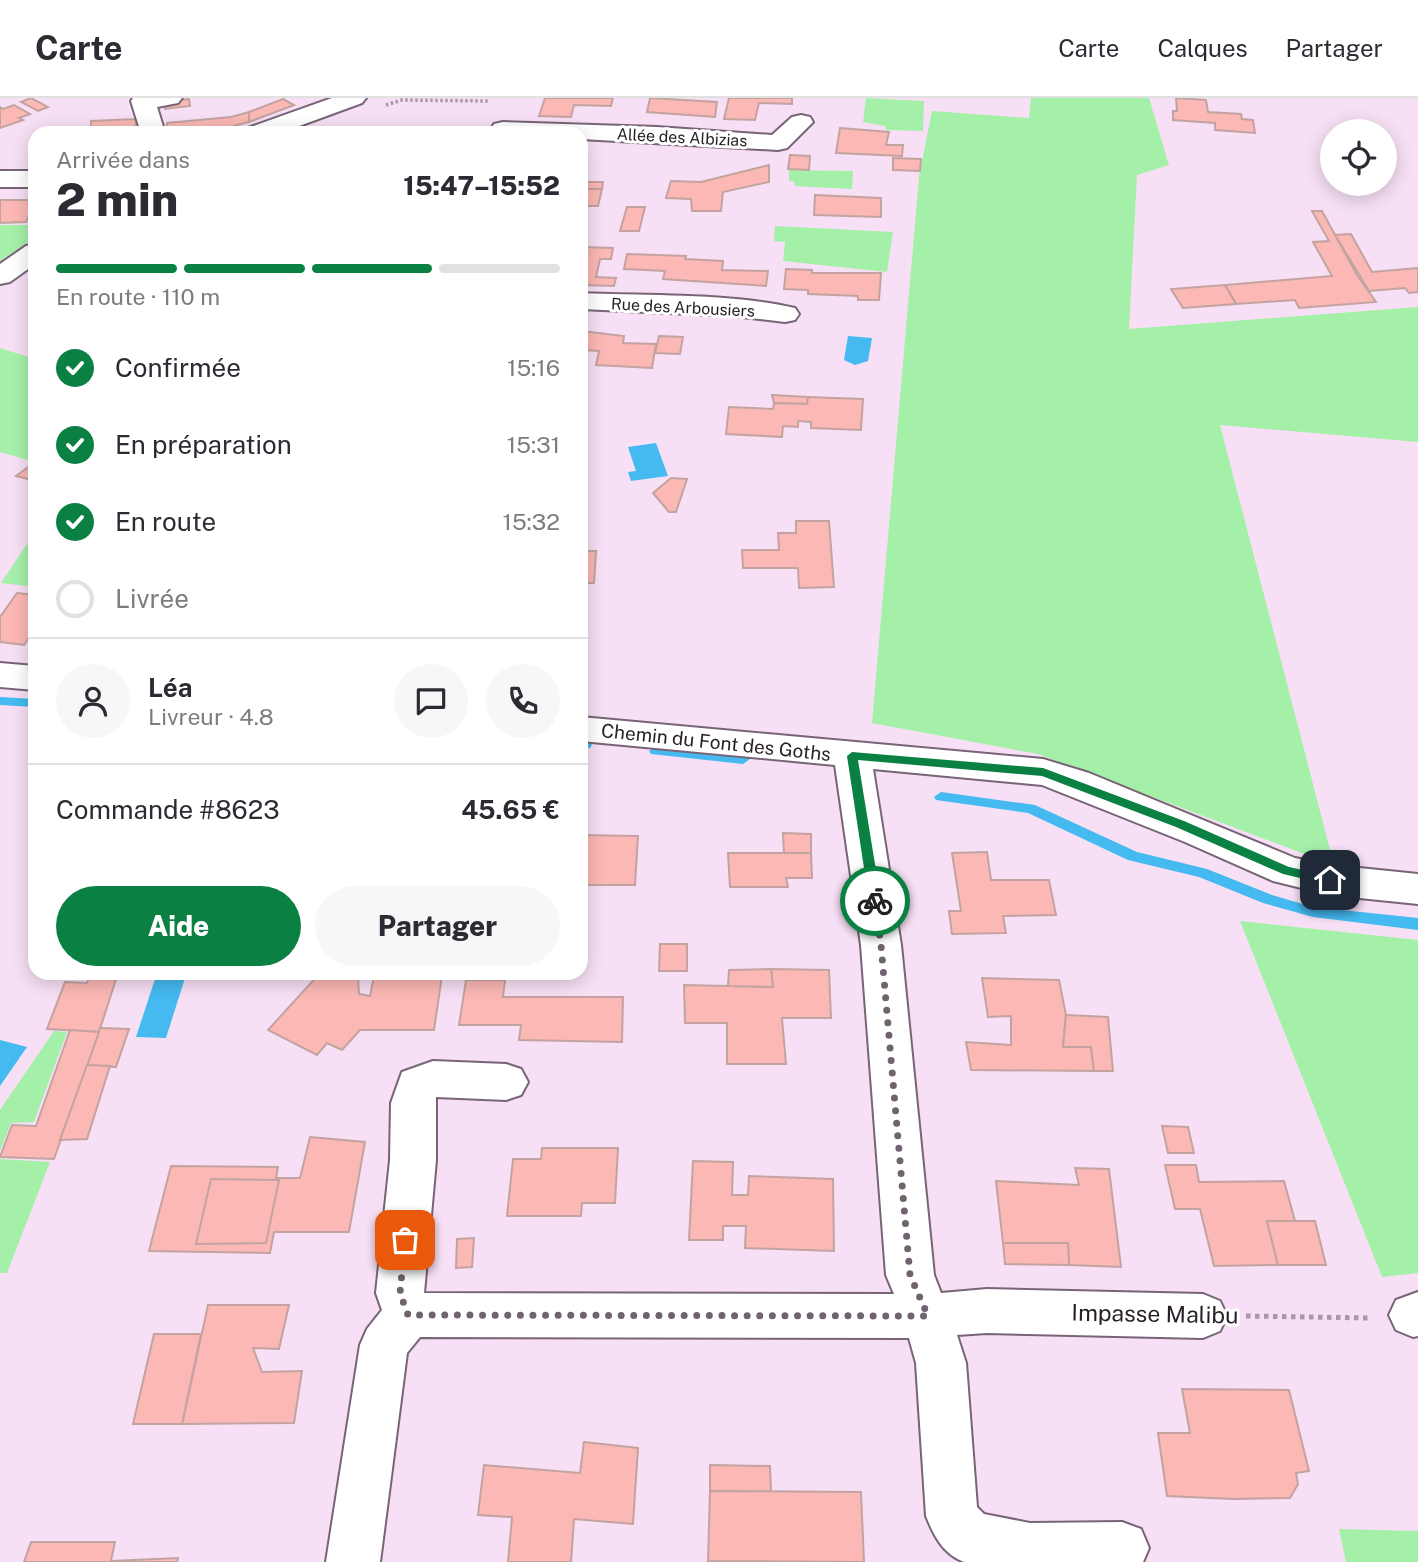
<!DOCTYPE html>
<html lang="fr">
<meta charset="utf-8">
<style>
body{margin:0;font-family:"Public Sans",sans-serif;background:#f7f7f7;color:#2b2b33;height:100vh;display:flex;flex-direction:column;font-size:26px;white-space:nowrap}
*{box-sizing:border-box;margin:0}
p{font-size:23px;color:#7c7c81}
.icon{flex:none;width:38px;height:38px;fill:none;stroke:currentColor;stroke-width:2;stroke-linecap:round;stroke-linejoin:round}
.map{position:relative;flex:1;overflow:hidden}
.details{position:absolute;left:28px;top:28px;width:560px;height:854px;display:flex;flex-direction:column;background:#fff;border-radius:21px;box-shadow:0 4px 18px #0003}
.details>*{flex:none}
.controls{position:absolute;left:1320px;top:21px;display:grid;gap:14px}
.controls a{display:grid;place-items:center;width:77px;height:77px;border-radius:50%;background:#fff;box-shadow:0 4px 18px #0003;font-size:35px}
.pin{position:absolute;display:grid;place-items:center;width:60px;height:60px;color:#fff;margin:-30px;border-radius:14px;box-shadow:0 4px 10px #0006}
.courier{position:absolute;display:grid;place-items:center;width:70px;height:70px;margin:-35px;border:5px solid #0b8043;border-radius:50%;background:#fff;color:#222;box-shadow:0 2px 9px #0007}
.summary em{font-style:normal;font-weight:800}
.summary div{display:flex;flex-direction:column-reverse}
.summary{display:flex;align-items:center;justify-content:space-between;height:119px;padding:0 28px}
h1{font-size:46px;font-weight:800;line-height:52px}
.bar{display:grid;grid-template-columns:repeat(4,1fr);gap:10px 7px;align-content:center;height:84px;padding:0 28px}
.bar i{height:9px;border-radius:5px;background:#e1e1e2}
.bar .current{background:#0b8043}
.bar p{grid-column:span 4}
.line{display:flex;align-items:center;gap:18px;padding:0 28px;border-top:2px solid #e1e1e2}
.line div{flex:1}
.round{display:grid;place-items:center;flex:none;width:74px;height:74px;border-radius:37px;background:#f7f7f7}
ol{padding:0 28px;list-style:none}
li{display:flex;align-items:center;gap:21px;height:77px}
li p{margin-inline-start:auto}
li .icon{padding:7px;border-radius:50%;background:#0b8043;color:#fff;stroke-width:4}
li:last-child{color:#7c7c81}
li i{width:38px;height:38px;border:4px solid #e1e1e2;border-radius:50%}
.action{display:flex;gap:14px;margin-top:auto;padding:14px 28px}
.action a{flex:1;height:80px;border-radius:42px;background:#0b8043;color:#fff;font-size:28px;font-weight:800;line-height:80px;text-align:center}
.action a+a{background:#f7f7f7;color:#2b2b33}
header{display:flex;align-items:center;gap:42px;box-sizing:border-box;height:98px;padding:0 35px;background:#fff;border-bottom:2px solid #e1e1e2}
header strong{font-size:33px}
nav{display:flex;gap:38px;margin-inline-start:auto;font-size:24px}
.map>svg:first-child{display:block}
</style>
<header>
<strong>Carte</strong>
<nav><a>Carte</a><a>Calques</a><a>Partager</a></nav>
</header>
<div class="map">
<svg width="1418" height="1464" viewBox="0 0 1418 1464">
<rect width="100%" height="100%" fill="#f7e0f5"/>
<g fill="#a5f0a8">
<path d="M866,0L924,3L923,33L886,32L885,28L863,24Z"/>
<path d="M1031,0H1149L1169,67L1137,77L1129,231L1418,209V344L1220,327L1334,767L1038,656L872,625L919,79L932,13L1029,20Z"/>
<path d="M789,72L853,73L852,91L795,88L794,83H789Z"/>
<path d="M0,127H35V140L0,163Z"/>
<path d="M775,128L893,134L887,174L783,163L785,144L774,143Z"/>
<path d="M0,250L35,261V360L31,363L0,354Z"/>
<path d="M35,440V489L1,485L27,446Z"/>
<path d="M1240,823L1418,842V1175L1382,1179Z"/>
<path d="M54,933L67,934L34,1024L11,1025L0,1053V1012Z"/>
<path d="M0,1061L50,1064L7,1175H0Z"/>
<path d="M1339,1431L1418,1433V1464H1346Z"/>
</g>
<g fill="#44baf1">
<path d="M848,238L872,240L868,263L855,267L844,262Z"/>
<path d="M656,345L668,378L631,383L628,374L636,373L628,349Z"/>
<path d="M156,878L185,880L166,940L136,939Z"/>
<path d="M0,942L27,949L0,988Z"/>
</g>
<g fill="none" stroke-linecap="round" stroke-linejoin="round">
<g fill="#44baf1" fill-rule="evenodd">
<path d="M0,599L35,601V609L0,607Z"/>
<path d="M581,641L590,644L592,647L590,650L581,651Z"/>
<path d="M656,648L743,656L750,661L743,666L651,656L649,653Z"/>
<path d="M941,694L1035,707L1137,754L1207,771L1272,797L1313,809L1418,820V832L1313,819L1263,805L1199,779L1128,762L1028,715L936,702L934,699Z"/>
</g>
</g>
<g fill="#fbb8b4" stroke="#c3a3a1" stroke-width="2">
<path d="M31,0L48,9L38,13L21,4Z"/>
<path d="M545,0H613L611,8L574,7L571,19L539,18Z"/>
<path d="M650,0L717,4L715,19L647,14Z"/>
<path d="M729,0H792V6L759,5L755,22L724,21Z"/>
<path d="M1176,0L1206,2L1208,14L1241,16L1242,21L1253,22L1255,35L1215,32V25L1173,22V13H1177Z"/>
<path d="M189,1L190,8L165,11L164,4Z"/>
<path d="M283,1L294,7L249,24V14Z"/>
<path d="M14,7L30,16L19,20L23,22L0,30V9L3,11Z"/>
<path d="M249,14V24L234,28L235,30L225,35H176L175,30H167V25L231,19Z"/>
<path d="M136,21L135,35H91V23Z"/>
<path d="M363,30L409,32L407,35H361Z"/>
<path d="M840,30L889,34L886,47H903L902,58L836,55Z"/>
<path d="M790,57L810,58L809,72L788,71Z"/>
<path d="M893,60L921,61L920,73L893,72Z"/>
<path d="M769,67V84L723,94L721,113H692L691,101L666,100L671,83L701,84Z"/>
<path d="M585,84H603L602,91H583Z"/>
<path d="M581,91H602L598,108H581Z"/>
<path d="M815,97L881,100V119L814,117Z"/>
<path d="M0,102H35V105L26,124L0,125Z"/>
<path d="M627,109H645L639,133H620Z"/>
<path d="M1312,113H1322L1357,177L1376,204L1299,210L1295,202L1236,206L1225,187L1332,178L1313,144L1329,143Z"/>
<path d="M1351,136L1372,174L1418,170V194L1409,195L1405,190L1369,193L1335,137Z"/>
<path d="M584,149L613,150L611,161H600L596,179L616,180L614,188L581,187Z"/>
<path d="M627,156L686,158L685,161L723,163L722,172L768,173L766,188L663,181L665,173L624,171Z"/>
<path d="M786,171L812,172V175H881L879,202H858V198L808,196V192L784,191Z"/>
<path d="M1225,187L1236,206L1183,210L1171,191Z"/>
<path d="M582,233L624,238L623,245L656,246L652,270L596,267L599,253L581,252Z"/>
<path d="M659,238L683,239L680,256L655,255Z"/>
<path d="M772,297L808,299L807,306L774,305Z"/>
<path d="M808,299L863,301L861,332L811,330V324L798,323V329L783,328L782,339L726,336L729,309L773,311L774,305L807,306Z"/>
<path d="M35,364V383L16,378Z"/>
<path d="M671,380L687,381L676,414H669L653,395Z"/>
<path d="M796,423H829L834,489L799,490L798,470H743L742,452H779L778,435H796Z"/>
<path d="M581,453H596L594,485H581Z"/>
<path d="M17,495L35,497V531L24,547L0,544V519Z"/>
<path d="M783,735L811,736V755H784Z"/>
<path d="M581,737L638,738L635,787H581Z"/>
<path d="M987,754L991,782H1049L1056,817L1003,818L1006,835L952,836L949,813H961L952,755Z"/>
<path d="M728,755H811L812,780H786L788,789H730Z"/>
<path d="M660,846H687V873H659Z"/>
<path d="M771,871L829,872L831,920H782L786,966H727V925H685L684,887L773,889Z"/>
<path d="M771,871L773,889L728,888L729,872Z"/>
<path d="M91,875H118L99,934L47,931L65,884L87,885Z"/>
<path d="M320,875H348L358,879L359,896L370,898L374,878H442L434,932H360L342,952L327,945L317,957L268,932Z"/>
<path d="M982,880L1059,882L1066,917L1063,949H1091L1094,973L971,972L966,944L1011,947V918L988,919Z"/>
<path d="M466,882H505L503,899H623L622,944L519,942L521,927H459Z"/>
<path d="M1066,917L1108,919L1113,973H1094L1091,949H1063Z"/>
<path d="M100,930L129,931L116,969L87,967Z"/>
<path d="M70,932L99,934L54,1061L0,1059L12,1027L36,1028Z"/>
<path d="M87,967L110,968L87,1041L60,1042Z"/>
<path d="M1162,1028L1188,1029L1194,1055H1168Z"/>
<path d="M310,1039L365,1044L349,1134H274L270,1155L149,1153L171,1068L278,1069L276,1080H300Z"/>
<path d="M542,1050H618L615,1105H582L581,1118H507L513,1061H541Z"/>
<path d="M693,1063L733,1064L732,1097H748L749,1078L833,1081L834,1153L745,1150L746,1128H723V1142H689Z"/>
<path d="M1165,1067H1196L1199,1084L1284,1083L1295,1123H1267L1278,1167L1214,1168L1200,1111H1175Z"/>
<path d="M1075,1070L1109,1071L1121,1169L1069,1167L1068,1145H1003L996,1083L1079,1087Z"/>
<path d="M211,1081L279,1082L266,1145L196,1146Z"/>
<path d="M1267,1123H1315L1326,1167H1278Z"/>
<path d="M474,1140L472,1169L456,1170L457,1141Z"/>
<path d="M1003,1145H1068L1069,1167L1005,1166Z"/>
<path d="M208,1207H289L279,1251L253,1250L262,1274L302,1273L294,1325L182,1326Z"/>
<path d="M154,1236H201L182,1326H133Z"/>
<path d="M1182,1291L1289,1292L1309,1373L1296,1375L1298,1386L1290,1400L1233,1401L1167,1398L1158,1335H1190Z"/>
<path d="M584,1344L638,1350L633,1426L574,1421L571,1464H508L512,1419L478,1417L484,1367L580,1375Z"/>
<path d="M710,1367L770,1368L771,1394L710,1393Z"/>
<path d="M710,1393L861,1394L864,1464L708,1463Z"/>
<path d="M31,1444H115L111,1463L178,1460L177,1464H24Z"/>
</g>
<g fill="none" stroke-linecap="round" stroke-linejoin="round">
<defs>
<g id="minor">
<path d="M133,0H182L178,5L157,9L165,35H141L131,3Z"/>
<path d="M332,0H366L362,5L280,35H245L248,30Z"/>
<path d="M801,17L810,19L813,24L787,50L778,52L581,41V35H494L491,31L494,26L503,24L657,29L772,37L792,19Z"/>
<rect x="0" y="73" width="35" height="16"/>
<path d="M35,146V166L10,184L0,186V166L26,148Z"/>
<path d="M581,195C647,198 732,195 795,210L799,216L795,222L785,224L733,218L581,211Z"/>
<path d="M0,565L35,568V592L0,589Z"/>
<path d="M581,619L1043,661L1089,675L1295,760L1330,767L1418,776V806L1330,797L1273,783L1185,744L1042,687L873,671L901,847L934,1177L941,1195L987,1191L1203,1196L1220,1203L1227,1218L1220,1233L1203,1240L987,1235L957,1237L966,1265L977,1409L984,1416L1030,1425L1122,1424L1141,1431L1149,1450L1143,1464H964C943,1456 934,1438 926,1418L916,1265L909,1240L420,1239L407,1255L380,1464H326L360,1247L367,1231L382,1212L376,1195L390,1062L391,1005L402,974L433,963L506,966L521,971L528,984L521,997L506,1002L436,999V1062L424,1195L894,1196L886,1177L861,847L835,667L581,643Z"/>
<path d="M1418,1194V1238L1413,1239L1396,1232L1389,1217L1396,1202Z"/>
</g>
</defs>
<use href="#minor" stroke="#786477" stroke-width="4"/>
<path stroke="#a998a8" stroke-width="3.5" stroke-dasharray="2.5 2.5" stroke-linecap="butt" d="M386,7L402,2L488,3"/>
<path stroke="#a998a8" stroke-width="5" stroke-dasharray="4.5 4.5" stroke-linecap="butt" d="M1246,1218L1370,1220"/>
<use href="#minor" fill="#fff" fill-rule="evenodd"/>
</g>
<path fill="#0b8043" d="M852,654L1043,670L1184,723L1289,769L1330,778L1336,782L1330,787L1283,776L1176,729L1042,678L858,662L881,803L875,807L869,803L847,658Z"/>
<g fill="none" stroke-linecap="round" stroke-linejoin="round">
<path stroke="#70636f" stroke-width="7" stroke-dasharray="0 12.6" d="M405,1142L400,1195L408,1217L928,1218L910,1177L881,847L875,803"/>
</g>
<g text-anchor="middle" stroke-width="6" stroke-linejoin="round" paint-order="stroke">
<g font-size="16" fill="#271f27" stroke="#fff">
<text transform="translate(682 39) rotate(3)" y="6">Allée des Albizias</text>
<text transform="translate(683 209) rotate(3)" y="6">Rue des Arbousiers</text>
</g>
<g font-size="19" fill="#271f27" stroke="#fff">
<text transform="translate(716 644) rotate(6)" y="7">Chemin du Font des Goths</text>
</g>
<g font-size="23" fill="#271f27" stroke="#fff">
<text transform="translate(1155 1216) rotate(1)" y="8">Impasse Malibu</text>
</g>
</g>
</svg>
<div class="controls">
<a><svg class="icon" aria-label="locate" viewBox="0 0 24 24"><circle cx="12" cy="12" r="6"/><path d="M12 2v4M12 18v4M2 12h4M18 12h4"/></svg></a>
</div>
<div class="pin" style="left:405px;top:1142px;background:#ea580c"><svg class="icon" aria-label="bag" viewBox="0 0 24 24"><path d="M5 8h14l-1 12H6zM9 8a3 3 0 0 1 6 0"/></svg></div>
<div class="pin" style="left:1330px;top:782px;background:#1f2937"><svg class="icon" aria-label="home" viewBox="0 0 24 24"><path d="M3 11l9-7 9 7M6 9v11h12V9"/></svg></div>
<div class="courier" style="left:875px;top:803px"><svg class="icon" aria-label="bike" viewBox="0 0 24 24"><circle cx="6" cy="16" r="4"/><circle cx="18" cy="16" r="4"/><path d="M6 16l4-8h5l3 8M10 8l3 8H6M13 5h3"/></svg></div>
<section class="details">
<div class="summary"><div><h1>2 min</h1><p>Arrivée dans</p></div><em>15:47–15:52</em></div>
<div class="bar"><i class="current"></i><i class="current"></i><i class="current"></i><i></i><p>En route · 110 m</p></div>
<ol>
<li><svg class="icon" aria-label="check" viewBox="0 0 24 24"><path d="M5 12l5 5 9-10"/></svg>Confirmée<p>15:16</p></li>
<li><svg class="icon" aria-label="check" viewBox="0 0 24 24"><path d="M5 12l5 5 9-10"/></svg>En préparation<p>15:31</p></li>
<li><svg class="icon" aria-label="check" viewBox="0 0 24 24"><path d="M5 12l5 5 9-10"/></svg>En route<p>15:32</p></li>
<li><i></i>Livrée</li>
</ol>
<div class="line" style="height:126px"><a class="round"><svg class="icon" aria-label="person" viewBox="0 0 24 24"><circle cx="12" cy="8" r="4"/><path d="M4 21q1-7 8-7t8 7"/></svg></a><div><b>Léa</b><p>Livreur · 4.8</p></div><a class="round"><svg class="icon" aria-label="chat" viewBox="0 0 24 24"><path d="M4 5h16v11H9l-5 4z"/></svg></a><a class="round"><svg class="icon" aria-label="phone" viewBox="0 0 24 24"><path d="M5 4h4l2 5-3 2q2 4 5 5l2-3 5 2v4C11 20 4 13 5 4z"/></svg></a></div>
<div class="line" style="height:91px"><div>Commande #8623</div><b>45.65 €</b></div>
<div class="action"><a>Aide</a><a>Partager</a></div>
</section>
</div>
